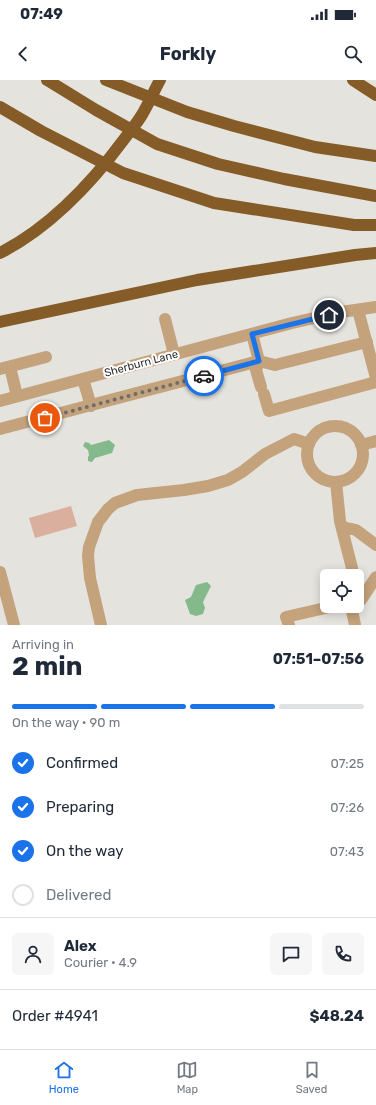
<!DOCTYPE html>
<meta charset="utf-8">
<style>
body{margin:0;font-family:Rubik,sans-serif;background:#f6f6f7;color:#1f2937;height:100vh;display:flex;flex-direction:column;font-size:15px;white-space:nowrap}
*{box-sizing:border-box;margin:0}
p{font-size:13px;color:#747a83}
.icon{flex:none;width:22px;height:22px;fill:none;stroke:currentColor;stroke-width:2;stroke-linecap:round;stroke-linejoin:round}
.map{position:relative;height:545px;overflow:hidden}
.side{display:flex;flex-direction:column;background:#fff;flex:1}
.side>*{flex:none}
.buttons{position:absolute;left:320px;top:489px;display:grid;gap:8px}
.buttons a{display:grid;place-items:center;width:44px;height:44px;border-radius:6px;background:#fff;box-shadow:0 2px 10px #0003;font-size:20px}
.pin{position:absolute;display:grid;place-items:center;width:34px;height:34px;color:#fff;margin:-17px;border:2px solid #fff;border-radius:50%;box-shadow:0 1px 4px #0007}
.courier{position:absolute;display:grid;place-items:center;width:40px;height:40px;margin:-20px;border:3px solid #1a73e8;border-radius:50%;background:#fff;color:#222;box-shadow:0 1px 5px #0007}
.summary em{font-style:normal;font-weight:700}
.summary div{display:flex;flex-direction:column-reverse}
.summary{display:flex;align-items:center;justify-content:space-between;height:68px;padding:0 12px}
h1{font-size:26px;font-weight:700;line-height:30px}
.bar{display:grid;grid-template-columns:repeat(4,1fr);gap:6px 4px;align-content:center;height:48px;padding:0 12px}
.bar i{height:5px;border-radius:3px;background:#e0e1e3}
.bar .current{background:#1a73e8}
.bar p{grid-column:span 4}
.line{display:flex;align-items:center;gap:10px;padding:0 12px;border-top:1px solid #e0e1e3}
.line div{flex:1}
.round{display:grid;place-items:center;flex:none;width:42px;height:42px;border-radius:6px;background:#f6f6f7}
ol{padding:0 12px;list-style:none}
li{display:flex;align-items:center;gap:12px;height:44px}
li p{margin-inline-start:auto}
li .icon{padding:4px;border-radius:50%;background:#1a73e8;color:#fff;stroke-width:4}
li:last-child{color:#747a83}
li i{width:22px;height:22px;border:2px solid #e0e1e3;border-radius:50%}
.status{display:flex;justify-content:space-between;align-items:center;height:28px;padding:0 20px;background:#fff;direction:ltr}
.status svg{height:11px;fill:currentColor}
header{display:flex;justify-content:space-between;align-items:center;height:52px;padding:0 12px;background:#fff;font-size:18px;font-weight:700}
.tab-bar{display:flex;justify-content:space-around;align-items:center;height:56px;border-top:1px solid #e0e1e3;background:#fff;font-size:11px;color:#747a83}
.tab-bar a{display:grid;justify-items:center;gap:2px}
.tab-bar .current{color:#1a73e8}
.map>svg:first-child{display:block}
</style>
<div class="status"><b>07:49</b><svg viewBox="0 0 49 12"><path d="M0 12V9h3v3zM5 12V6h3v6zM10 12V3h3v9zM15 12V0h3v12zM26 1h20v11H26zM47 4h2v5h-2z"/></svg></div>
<header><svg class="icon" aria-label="back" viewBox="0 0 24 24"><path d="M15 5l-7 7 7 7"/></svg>Forkly<svg class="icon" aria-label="search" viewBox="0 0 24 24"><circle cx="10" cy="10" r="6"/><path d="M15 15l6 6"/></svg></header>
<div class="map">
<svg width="376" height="545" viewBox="0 0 376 545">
<rect width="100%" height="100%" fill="#e5e3de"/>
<path fill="#daaf9d" d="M71,426L77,446L35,458L29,438Z"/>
<g fill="#84b98c">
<path d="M109,360L115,365L112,373L95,378L92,382L88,381V377L89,375L88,370L83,366L85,362L89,363L91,365Z"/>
<path d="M207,502L211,506L203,522L205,528L203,534L196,536L190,534L185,520L191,517L196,505Z"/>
</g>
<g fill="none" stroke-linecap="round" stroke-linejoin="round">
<g stroke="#c4a27c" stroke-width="12">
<path d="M358,230L376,298"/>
<path d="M165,239L174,274"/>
<path d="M252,254L259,281L256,290L261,307"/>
<path d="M10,287L17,316"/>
<path d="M0,289L46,277"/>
<path d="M83,299L91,326"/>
<path d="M264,314L269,331L376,302"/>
<path d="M0,321L292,243L341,232L376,227"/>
<circle cx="335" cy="374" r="28"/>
<path d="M0,349L259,281L275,285L367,262"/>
<path d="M361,365L376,361"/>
<path d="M336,402L340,441L354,496"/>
<path d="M342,447L356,450L376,465"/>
<path d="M0,492L14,545"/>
<path d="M361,520L376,497"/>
<path d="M351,526L355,545"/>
<path d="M101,545L90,498L88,476L89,467L98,442L108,429L115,423L137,415L184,410L208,406L228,400L242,392L265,374L294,359L309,364"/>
<path d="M289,545L286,537L334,526"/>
</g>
<g stroke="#855c27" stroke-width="12">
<path d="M47,0L96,30L157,64L218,84L284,99L376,116"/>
<path d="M106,0L187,32L234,46L315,67L376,76"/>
<path d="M353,0L376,15"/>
<path d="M0,27L41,51L123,93L214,123L354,145H376"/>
<path d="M0,173C51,147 91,104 125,58C131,50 138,42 143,33C149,23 154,11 160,0"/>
<path d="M0,242L197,200L355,175L376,173"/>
</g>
</g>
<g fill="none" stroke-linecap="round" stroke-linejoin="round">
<path stroke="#6e6d6a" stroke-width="4" stroke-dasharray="0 7.2" d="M45,338L204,296"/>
<path stroke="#1a73e8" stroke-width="5" d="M204,296L259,281L252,254L329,235"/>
</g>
<g text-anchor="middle" stroke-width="4" stroke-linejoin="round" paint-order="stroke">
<g font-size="11" fill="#2e2d2b" stroke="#fff">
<text transform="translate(141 283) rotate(-15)" y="4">Sherburn Lane</text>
</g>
</g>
</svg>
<div class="buttons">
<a><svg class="icon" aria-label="locate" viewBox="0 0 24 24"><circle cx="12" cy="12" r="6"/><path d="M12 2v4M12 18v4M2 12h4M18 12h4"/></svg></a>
</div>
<div class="pin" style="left:45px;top:338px;background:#ea580c"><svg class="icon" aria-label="bag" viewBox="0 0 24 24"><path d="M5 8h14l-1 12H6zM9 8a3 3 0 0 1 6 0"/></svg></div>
<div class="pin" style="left:329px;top:235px;background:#1f2937"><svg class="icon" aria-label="home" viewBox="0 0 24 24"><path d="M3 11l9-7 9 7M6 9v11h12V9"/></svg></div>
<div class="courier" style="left:204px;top:296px"><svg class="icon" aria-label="car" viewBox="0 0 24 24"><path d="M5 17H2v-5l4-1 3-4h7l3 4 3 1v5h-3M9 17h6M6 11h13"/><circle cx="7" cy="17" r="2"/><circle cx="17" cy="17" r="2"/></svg></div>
</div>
<section class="side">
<div class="summary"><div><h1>2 min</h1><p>Arriving in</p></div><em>07:51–07:56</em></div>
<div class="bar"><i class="current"></i><i class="current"></i><i class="current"></i><i></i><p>On the way · 90 m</p></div>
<ol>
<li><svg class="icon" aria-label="check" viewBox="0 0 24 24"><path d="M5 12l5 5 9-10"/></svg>Confirmed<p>07:25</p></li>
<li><svg class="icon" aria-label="check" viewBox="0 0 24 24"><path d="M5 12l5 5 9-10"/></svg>Preparing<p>07:26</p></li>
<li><svg class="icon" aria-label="check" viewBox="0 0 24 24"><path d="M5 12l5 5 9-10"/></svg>On the way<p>07:43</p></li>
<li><i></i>Delivered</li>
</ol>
<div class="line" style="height:72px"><a class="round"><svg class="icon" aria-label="person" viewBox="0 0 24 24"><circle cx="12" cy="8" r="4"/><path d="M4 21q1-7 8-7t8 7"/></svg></a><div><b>Alex</b><p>Courier · 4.9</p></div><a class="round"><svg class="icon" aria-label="chat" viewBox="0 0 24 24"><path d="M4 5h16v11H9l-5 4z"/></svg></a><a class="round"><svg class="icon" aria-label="phone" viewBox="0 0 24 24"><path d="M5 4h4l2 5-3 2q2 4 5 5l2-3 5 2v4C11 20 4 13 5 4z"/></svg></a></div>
<div class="line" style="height:52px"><div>Order #4941</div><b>$48.24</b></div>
</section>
<nav class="tab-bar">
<a class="current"><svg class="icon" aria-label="home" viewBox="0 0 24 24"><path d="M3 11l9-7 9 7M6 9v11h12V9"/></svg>Home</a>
<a><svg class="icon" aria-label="map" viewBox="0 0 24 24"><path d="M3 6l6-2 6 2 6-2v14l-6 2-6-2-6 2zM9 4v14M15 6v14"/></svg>Map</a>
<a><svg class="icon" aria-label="saved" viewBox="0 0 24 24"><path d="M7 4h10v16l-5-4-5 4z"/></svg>Saved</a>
</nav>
